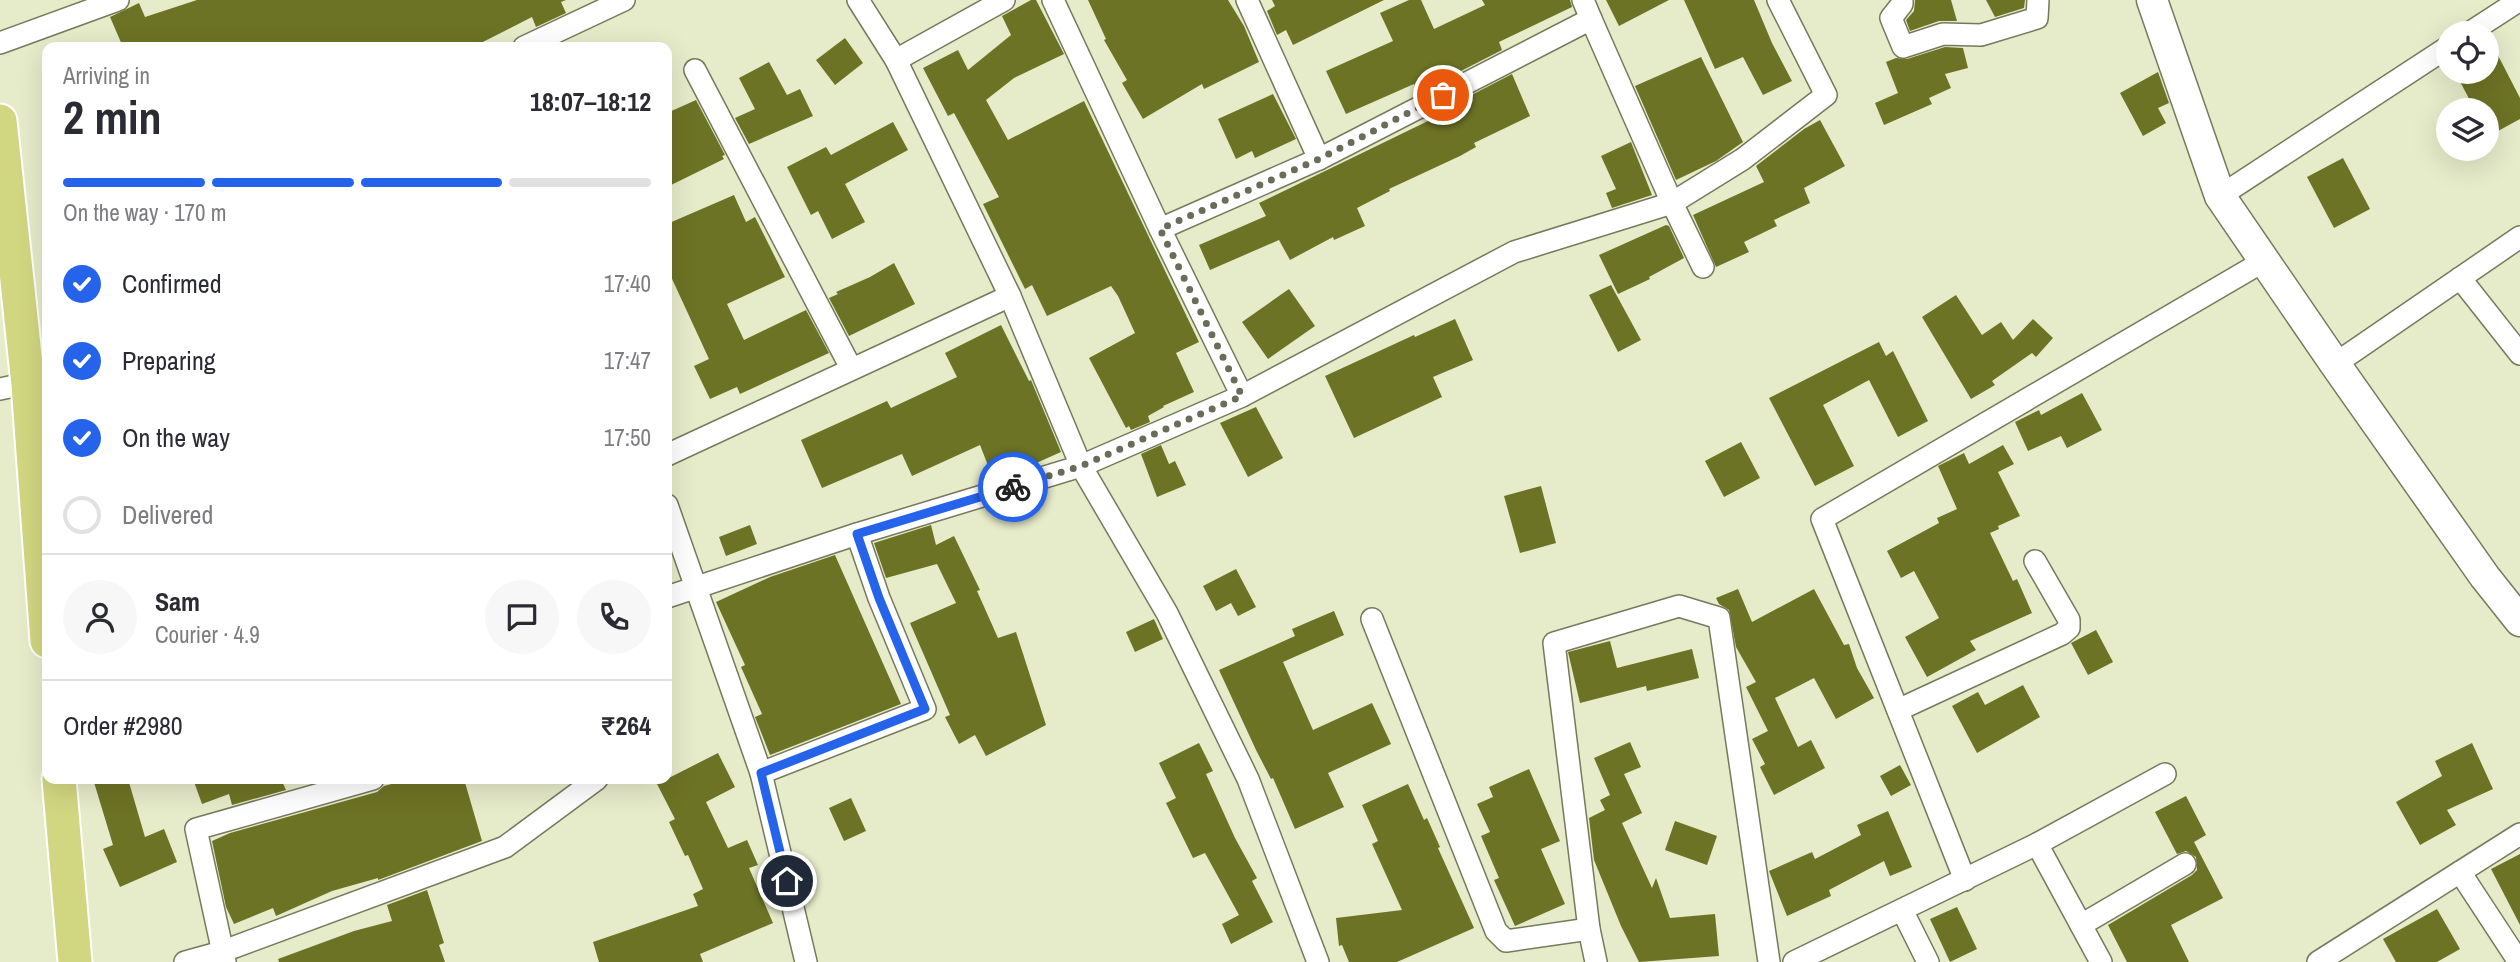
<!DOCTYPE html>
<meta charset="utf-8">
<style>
body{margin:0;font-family:"Archivo Narrow",sans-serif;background:#f7f7f7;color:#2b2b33;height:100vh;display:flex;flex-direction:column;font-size:26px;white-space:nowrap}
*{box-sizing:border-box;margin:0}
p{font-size:23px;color:#7c7c81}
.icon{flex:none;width:38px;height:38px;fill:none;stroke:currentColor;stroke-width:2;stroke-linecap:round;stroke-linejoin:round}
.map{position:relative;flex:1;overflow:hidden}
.details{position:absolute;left:42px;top:42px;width:630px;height:742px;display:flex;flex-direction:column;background:#fff;border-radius:14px;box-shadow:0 7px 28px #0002}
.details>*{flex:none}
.buttons{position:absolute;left:2436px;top:21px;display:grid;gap:14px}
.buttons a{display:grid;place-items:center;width:63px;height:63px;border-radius:50%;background:#fff;box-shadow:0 7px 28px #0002;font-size:35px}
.pin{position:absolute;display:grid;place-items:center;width:60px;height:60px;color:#fff;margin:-30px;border:4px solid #fff;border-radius:50%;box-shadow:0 2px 7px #0007}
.courier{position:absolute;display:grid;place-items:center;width:70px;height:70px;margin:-35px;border:5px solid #2563eb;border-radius:50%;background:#fff;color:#222;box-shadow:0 2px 9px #0007}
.overview em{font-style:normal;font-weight:700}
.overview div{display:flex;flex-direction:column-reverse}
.overview{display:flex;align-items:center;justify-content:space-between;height:119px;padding:0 21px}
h1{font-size:46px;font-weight:700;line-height:52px}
.bar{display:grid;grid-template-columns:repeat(4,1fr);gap:10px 7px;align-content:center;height:84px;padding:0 21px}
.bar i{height:9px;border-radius:5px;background:#e1e1e2}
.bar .on{background:#2563eb}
.bar p{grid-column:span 4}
.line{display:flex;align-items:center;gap:18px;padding:0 21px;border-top:2px solid #e1e1e2}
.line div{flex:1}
.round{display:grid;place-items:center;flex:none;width:74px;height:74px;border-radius:37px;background:#f7f7f7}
ol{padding:0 21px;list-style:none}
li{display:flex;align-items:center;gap:21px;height:77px}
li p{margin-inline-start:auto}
li .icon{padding:7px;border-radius:50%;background:#2563eb;color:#fff;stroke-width:4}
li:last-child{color:#7c7c81}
li i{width:38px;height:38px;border:4px solid #e1e1e2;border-radius:50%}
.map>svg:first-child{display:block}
</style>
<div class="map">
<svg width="2520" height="962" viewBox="0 0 2520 962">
<rect width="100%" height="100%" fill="#e6ebca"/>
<g fill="#6d7324">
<path d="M197,0H566L561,2L566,13L536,27L532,17L473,47H123L110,17L139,3L145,17Z"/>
<path d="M1031,0H1036L1064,54L1014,78L986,100L1008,140L1084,101L1199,342L1176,353L1194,392L1163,406L1164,407L1148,416L1150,422L1131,430L1129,426L1126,428L1089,358L1135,333L1118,296L1111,286L1047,316L1032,285L1025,289L983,204L999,197L954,113L948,116L923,68L958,50L968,70L1011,35L1002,16Z"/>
<path d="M1088,0H1228L1244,26L1259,62L1204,89L1202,84L1143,119L1122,83L1127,80L1104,40L1106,39Z"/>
<path d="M1272,0H1384L1293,45L1286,30L1277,35L1267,11L1275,6Z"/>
<path d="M1409,0H1421L1434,29L1485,5L1482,0H1570L1572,7L1499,42L1502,50L1418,93L1414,84L1346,114L1326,71L1393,41L1380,13Z"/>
<path d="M1606,0H1669L1619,26Z"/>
<path d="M1684,0H1754L1772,43L1792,81L1763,95L1743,57L1715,69Z"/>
<path d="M1915,0H1951L1957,21H1939L1910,31L1906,20L1914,11Z"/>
<path d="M1986,0H2025L2024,8L1995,17Z"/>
<path d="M2488,36L2520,98V119L2487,137V110H2475L2455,72H2487Z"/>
<path d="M845,38L863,63L835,85L816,60Z"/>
<path d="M1945,47L1963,48L1968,68L1945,74L1951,88L1929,98L1932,104L1884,125L1875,103L1898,93L1886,62L1896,58L1907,59Z"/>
<path d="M1701,57L1743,142L1716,161L1676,180L1635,86Z"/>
<path d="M769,62L787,95L800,89L813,116L749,144L735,118L755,109L739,78Z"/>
<path d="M2158,72L2169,103L2158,108L2166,123L2143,136L2120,93Z"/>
<path d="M1512,74L1530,116L1474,143L1476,147L1460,156L1389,189L1390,191L1357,208L1365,226L1334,240L1333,237L1290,260L1279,240L1210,270L1199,245L1266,216L1259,203L1430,120L1429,117Z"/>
<path d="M1273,94L1296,139L1255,158L1252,151L1236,159L1218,119Z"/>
<path d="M696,100L725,155L722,156L724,159L667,187V113Z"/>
<path d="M1820,120L1845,166L1804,188L1810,203L1774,220L1777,226L1744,242L1749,252L1716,267L1693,215L1764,182L1756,166L1804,129Z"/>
<path d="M893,122L908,150L845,184L865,222L832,239L818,211L811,215L787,167L826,147L831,155Z"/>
<path d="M1631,142L1652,195L1612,208L1606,193L1616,189L1601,156Z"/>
<path d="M2343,158L2370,209L2334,228L2307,177Z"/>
<path d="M734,195L746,222L755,217L785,277L727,304L744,340L806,310L829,353L740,394L737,387L710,399L694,366L709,359L667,268V224Z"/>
<path d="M1666,225L1669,226L1684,258L1649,277L1650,279L1618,294L1599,255Z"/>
<path d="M894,263L915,304L849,336L829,298L838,294L836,292L870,277Z"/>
<path d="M1611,285L1641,340L1618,352L1589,295Z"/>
<path d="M1289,289L1315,326L1268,359L1242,322Z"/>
<path d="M1956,295L1982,335L2001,322L2013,340L2033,319L2053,338L2036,357L2032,353L1992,381L1995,385L1971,399L1922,317Z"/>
<path d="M1455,319L1473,360L1433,377L1442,397L1354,438L1325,376L1414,335L1415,337Z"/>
<path d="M1001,325L1029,381L1031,380L1061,452L1025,468L1019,455L989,468L980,445L912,476L902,454L822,488L801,440L887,401L891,408L957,377L945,353Z"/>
<path d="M1879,342L1886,356L1893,351L1928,421L1898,437L1869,380L1823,405L1854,466L1815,486L1769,398Z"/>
<path d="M2082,393L2102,430L2067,448L2061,436L2028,451L2015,422L2039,410L2041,415Z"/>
<path d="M1256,407L1283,458L1248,477L1220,423Z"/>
<path d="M1741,442L1760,478L1724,497L1705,461Z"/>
<path d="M1161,445L1169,464L1175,461L1186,485L1157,497L1141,454Z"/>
<path d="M2003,445L2014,464L1998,472L2020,516L1998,526L1999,529L1990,533L2013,581L2017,579L2032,613L1970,641L1976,650L1927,677L1905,637L1939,618L1914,571L1901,578L1887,551L1939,523L1937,518L1957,509L1938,466L1964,453L1969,464Z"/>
<path d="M1541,486L1556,543L1520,553L1504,496Z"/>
<path d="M750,525L757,544L726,556L719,537Z"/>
<path d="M931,525L936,545L954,536L980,590L977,591L998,638L1016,632L1046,725L986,756L975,735L959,744L945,717L950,715L910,623L956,603L937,564L886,578L874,543Z"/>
<path d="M835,555L901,704L770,755L755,717L762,714L741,667L745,665L716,602L770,577Z"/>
<path d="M1236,569L1256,607L1238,616L1231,603L1216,611L1203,586Z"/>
<path d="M1738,589L1752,622L1814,589L1844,645L1849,644L1857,668L1874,698L1836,719L1814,678L1775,698L1798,747L1811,740L1825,768L1774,795L1760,767L1765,764L1752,739L1768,731L1746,687L1756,682L1736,647L1729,610L1719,604L1716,598Z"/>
<path d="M1334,611L1344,635L1283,662L1313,730L1372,703L1391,744L1328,773L1344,807L1295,829L1273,778L1271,779L1256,750L1219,670L1295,636L1292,629Z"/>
<path d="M1154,619L1163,639L1135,652L1126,632Z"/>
<path d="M2096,630L2113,662L2088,675L2071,643Z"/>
<path d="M1610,641L1617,668L1692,649L1699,678L1647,691L1646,686L1580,703L1568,652Z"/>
<path d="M2023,685L2040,717L1977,753L1952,706L1978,692L1985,705Z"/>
<path d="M1630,742L1641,767L1624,774L1642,813L1622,823L1652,888L1656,878L1670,918L1715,914L1719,956L1639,962L1621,926L1594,860L1589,818L1605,810L1600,800L1610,795L1594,758Z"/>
<path d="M1199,743L1213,771L1206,774L1235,838L1257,878L1252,881L1273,922L1231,944L1222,924L1239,915L1205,853L1193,858L1166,803L1176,798L1159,763Z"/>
<path d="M2472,743L2493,789L2447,810L2456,825L2420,845L2396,802L2442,776L2435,761Z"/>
<path d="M718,753L735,787L706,802L728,848L747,840L758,865L749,868L773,923L700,954L703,962H599L593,942L698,906L693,894L703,889L688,855L685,856L669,822L675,819L657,784Z"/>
<path d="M1900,765L1911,785L1891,796L1880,776Z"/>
<path d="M1529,769L1560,841L1541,849L1565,904L1515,926L1494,880L1499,878L1481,836L1490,832L1477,804L1493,797L1489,787Z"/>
<path d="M93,779H128L145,837L164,829L177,862L120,887L103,849L113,845Z"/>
<path d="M193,779H281L286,790L232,805L229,794L202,804Z"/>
<path d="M410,779H464L482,841L378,880V878L332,891L276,916L273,908L234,924L226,907L212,841L230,833L377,792L384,786Z"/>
<path d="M1408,784L1424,820L1427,818L1440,847L1438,848L1474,928L1397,962H1349L1342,945L1339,946L1336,918L1402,910L1372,844L1378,841L1362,805Z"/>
<path d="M2186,796L2206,835L2194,842L2223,898L2171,925L2189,962H2127L2108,925L2192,875L2197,870L2196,857L2186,851L2177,854L2155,812Z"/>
<path d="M851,798L866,831L844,841L829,808Z"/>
<path d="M1888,811L1912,867L1890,876L1884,861L1829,890L1831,896L1787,916L1769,871L1812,852L1815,859L1861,835L1857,825Z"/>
<path d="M1675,821L1717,836L1707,865L1665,850Z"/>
<path d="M2520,854V925L2491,869Z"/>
<path d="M427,890L444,943L439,945L445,962H279L278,959L354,931L392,921L387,905Z"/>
<path d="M1957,907L1977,949L1950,962L1930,919Z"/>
<path d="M2437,909L2460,949L2437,962H2396L2383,939Z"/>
</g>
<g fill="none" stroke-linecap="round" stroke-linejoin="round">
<defs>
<g id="street">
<path d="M1247,0L1319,159L1591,19L1583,0"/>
<path d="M1902,0V4L1891,18L1903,47L1943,34L1981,35L2037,18L2038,0"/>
<path d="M1591,19L1672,203L1703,267"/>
<path d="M2469,33L2520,0"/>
<path d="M0,43L118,0"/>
<path d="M524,47L624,0"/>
<path d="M896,60L1004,0"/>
<path d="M695,70L851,368"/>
<path d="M2220,196L2448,47"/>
<path d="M1160,229L1319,159"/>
<path d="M2460,278L2520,354"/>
<path d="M1010,296L1081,466L1242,396L1160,229L1053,0"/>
<path d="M2335,364L2520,237"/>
<path d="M0,389L47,379"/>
<path d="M1242,396L1514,252L1672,203L1743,159L1826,95L1778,0"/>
<path d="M667,455L1010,296L896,60L858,0"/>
<path d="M667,505L761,773L806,962"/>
<path d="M667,597L857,534L1081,466L1167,613L1248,779L1318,962"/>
<path d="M1372,619L1496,931L1506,941L1589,929"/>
<path d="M1898,710L2062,634L2069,628V620L2035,561"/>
<path d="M761,773L925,709L879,598L857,534"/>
<path d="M2037,844L2165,774"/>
<path d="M2460,872L2519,962"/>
<path d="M1965,880L1822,519L2264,261"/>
<path d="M1902,910L1928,962"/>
<path d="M2081,925L2185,864"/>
<path d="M185,962L221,952L505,847L597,779"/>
<path d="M225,962L196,829L373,779"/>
<path d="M1596,962L1589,929L1554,643L1679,606L1719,618L1769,962"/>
<path d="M1794,962L2037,844L2101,962"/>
<path d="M2318,962L2520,834"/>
</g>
<path id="secondary" d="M2152,0L2220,196L2335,364L2485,577L2520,621"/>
<g id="primary">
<path d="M0,121L28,384L47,641"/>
<path d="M59,779L75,962"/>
</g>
</defs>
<use href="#street" stroke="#76795c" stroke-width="24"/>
<use href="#secondary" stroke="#76795c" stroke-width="33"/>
<use href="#primary" stroke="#fff" stroke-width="37"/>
<use href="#street" stroke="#fff" stroke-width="21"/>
<use href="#secondary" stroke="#fff" stroke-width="30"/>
<use href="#primary" stroke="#d1d780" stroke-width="33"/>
</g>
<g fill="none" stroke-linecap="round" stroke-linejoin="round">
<path stroke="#696c59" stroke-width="7" stroke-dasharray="0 12.6" d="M1013,487L1081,466L1242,396L1160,229L1319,159L1443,95"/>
<path stroke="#2563eb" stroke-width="9" d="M787,881L761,773L925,709L879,598L857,534L1013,487"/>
</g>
</svg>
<div class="buttons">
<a><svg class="icon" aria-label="locate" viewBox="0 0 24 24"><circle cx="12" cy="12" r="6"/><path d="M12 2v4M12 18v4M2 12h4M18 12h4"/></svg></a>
<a><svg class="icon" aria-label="layers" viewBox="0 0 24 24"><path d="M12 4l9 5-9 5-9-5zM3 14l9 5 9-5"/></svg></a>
</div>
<div class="pin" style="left:1443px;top:95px;background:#ea580c"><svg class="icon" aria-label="bag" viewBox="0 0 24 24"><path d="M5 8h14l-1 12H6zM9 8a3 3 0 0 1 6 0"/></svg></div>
<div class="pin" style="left:787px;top:881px;background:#1f2937"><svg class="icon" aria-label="home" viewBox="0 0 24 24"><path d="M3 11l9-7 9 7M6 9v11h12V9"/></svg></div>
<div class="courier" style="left:1013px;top:487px"><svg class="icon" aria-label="bike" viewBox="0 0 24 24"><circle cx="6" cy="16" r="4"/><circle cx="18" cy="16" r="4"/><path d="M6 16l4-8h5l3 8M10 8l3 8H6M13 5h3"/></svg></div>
<section class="details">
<div class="overview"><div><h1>2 min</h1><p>Arriving in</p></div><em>18:07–18:12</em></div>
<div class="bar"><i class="on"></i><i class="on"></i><i class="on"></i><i></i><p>On the way · 170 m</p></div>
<ol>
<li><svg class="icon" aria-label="check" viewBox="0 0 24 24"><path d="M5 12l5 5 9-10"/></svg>Confirmed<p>17:40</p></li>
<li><svg class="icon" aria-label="check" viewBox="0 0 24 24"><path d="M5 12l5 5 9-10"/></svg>Preparing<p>17:47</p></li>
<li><svg class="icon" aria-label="check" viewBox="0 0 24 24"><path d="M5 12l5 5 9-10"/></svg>On the way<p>17:50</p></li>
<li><i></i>Delivered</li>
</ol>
<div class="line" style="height:126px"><a class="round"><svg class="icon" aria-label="person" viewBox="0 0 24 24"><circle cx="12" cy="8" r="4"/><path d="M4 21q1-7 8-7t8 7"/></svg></a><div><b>Sam</b><p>Courier · 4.9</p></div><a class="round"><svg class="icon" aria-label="chat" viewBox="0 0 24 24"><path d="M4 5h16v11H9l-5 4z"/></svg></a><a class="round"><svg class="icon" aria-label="phone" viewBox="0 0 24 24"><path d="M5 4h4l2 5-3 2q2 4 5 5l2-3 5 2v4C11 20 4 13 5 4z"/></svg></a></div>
<div class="line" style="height:91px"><div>Order #2980</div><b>₹264</b></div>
</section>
</div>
